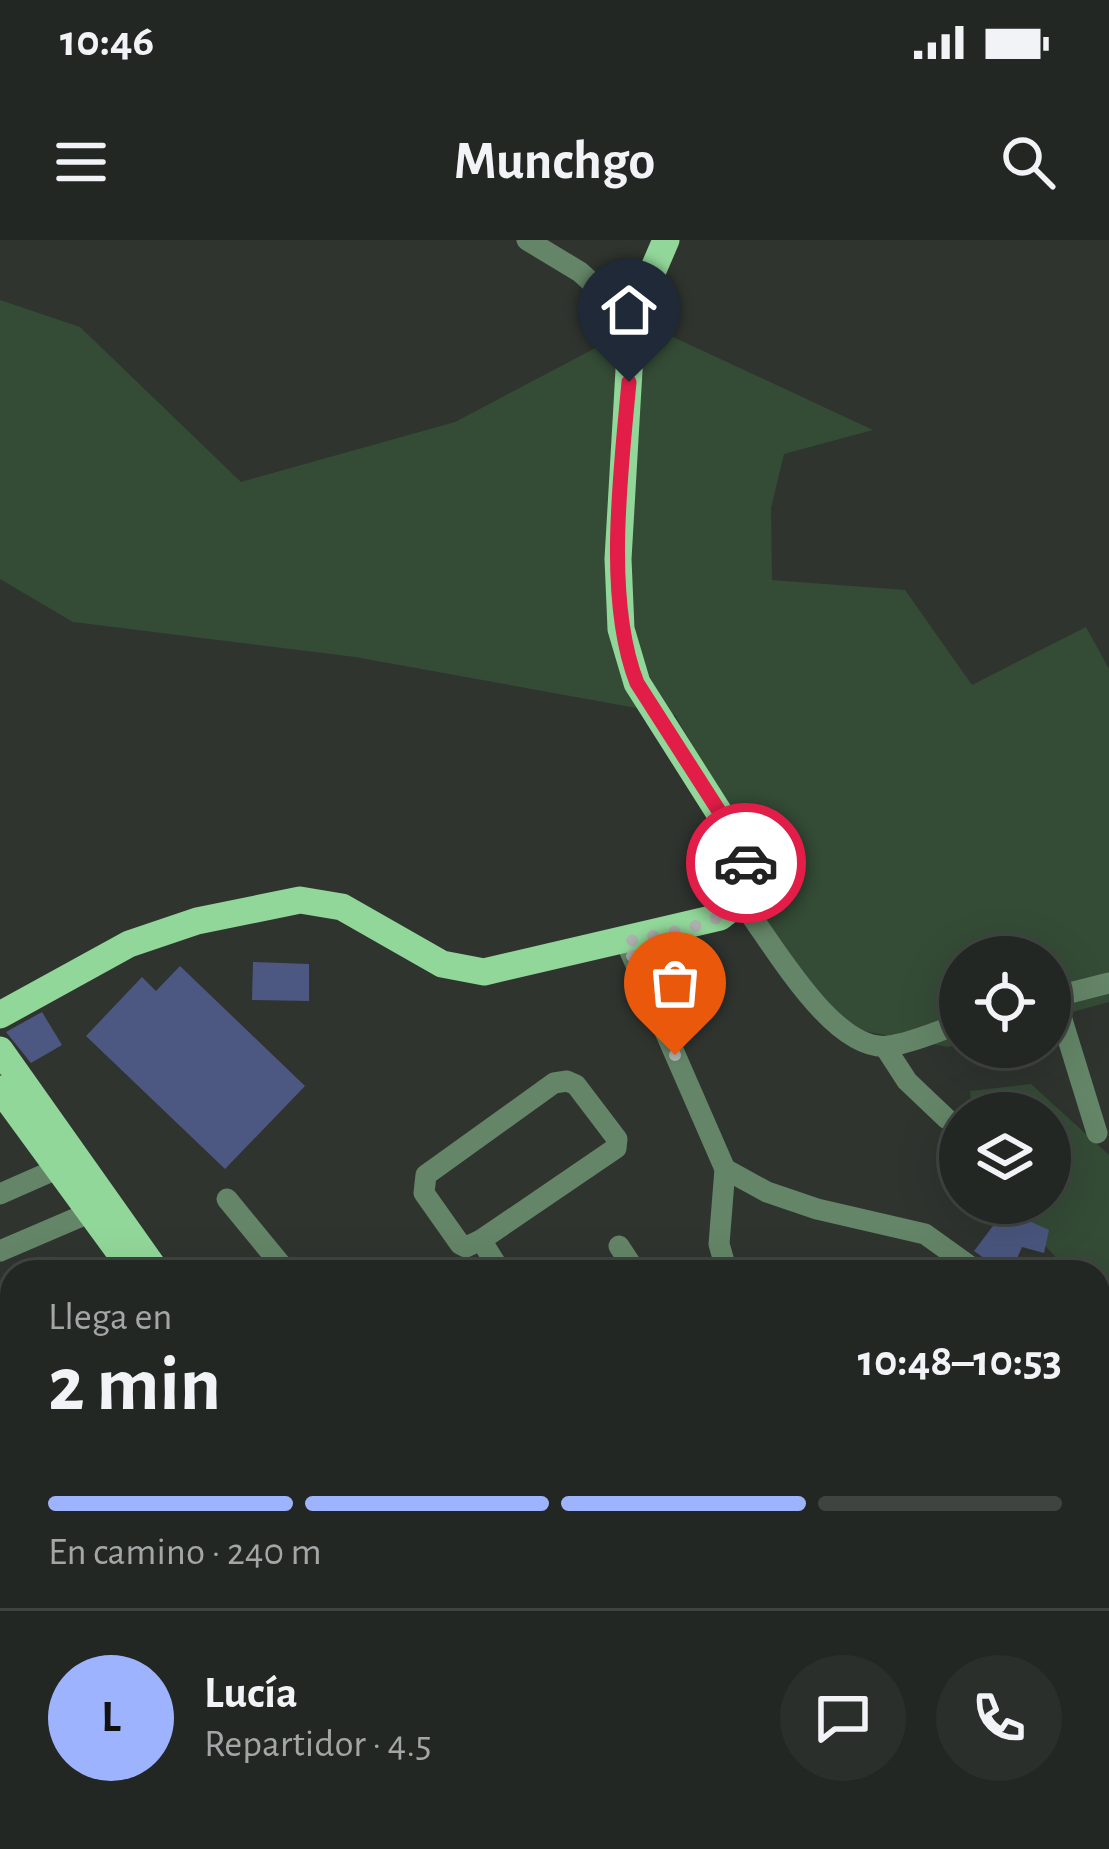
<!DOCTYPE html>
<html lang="es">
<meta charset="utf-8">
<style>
body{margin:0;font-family:"Alegreya Sans",sans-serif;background:#2b2f2b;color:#f1f3f6;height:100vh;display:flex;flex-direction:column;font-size:45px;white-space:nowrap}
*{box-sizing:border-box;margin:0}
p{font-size:39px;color:#a3a5a6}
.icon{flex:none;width:66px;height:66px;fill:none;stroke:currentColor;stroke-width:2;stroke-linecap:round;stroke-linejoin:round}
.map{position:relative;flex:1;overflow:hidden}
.details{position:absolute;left:0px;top:1020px;width:1110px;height:591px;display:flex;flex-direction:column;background:#232723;border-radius:36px 36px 0 0;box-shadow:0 12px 48px #0002,0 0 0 3px #404441}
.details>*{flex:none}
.buttons{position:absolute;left:939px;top:696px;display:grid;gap:24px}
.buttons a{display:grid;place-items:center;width:132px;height:132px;border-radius:50%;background:#232723;box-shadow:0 12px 48px #0002,0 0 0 3px #404441;font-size:60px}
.pin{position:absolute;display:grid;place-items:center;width:102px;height:102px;color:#fff;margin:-123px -51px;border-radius:50% 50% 50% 0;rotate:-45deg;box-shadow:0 0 12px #0007}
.pin .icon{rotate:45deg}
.courier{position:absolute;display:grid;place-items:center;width:120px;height:120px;margin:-60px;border:9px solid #e11d48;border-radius:50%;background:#fff;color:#222;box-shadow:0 3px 15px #0007}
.overview em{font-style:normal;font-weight:600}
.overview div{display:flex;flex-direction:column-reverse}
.overview{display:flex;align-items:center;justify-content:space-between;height:204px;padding:0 48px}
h1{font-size:78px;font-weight:600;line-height:90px}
.bar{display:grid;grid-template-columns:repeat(4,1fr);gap:18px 12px;align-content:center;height:144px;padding:0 48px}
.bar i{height:15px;border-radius:9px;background:#404441}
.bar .active{background:#9eb3fd}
.bar p{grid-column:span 4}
.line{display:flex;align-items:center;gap:30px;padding:0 48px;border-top:3px solid #404441}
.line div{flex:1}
.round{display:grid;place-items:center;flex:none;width:126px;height:126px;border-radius:63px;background:#2b2f2b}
.status{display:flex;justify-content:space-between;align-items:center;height:84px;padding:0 60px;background:#232723;direction:ltr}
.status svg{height:33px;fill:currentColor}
header{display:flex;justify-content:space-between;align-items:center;height:156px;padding:0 48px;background:#232723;font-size:54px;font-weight:600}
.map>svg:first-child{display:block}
</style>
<div class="status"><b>10:46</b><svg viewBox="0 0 49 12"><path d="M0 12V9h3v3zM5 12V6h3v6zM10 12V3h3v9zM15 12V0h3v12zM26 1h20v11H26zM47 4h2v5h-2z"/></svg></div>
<header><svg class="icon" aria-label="menu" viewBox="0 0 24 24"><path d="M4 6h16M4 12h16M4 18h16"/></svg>Munchgo<svg class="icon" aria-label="search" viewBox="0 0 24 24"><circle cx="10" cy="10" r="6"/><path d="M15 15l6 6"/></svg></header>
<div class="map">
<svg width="1109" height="1609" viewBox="0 0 1109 1609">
<rect width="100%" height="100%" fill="#2f342f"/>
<g fill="#344b36">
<path d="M0,60L80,87L241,242L455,182L643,83L873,190L784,214L771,268L772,340L905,350L972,445L1086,387L1109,429V762L1050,778V717H960V804L948,807L842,787L754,686L765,663L752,611L675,475L355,417L73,382L0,339Z"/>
<path d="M1031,844L1109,915V1073L1098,1061V1032H1070L1004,963H1050V873H972L970,851Z"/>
<path d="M0,1271L12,1281V1576L0,1582Z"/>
<path d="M12,1587V1599H98L103,1609H0V1593Z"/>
<path d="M111,1599H419L424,1609H355L340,1602L315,1609H118Z"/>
</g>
<g fill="#4c5881">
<path d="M253,722L309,724V761L252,760Z"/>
<path d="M180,726L305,846L225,929L86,796L142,737L156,751Z"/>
<path d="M42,772L62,805L31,823L6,792Z"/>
<path d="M1005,970L1049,990L1044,1013L1022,1007L1011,1032H993L988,1021L974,1011Z"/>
</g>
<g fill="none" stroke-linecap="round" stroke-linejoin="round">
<g stroke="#648567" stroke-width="21">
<path d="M527,0L580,32L632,79"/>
<path d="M741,662C771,700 833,814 889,806C912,803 937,791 960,784"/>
<path d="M626,702L725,929L767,952L817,969L925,994L978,1032"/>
<path d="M1055,757L1097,893"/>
<path d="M1050,758L1109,743"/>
<path d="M885,807L907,841L947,879"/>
<path d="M567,841L576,845L617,899L616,908L481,1000L466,1007L460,1004L424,953L426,935L554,843Z"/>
<path d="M725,929L719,1004L727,1032"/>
<path d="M0,954L59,928"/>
<path d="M227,959L287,1032"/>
<path d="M481,1000L501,1032"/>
<path d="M619,1006L636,1032"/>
<path d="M0,1011L91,972"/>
<path d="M0,1136L12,1129"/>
<path d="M1098,1167L1109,1176"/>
<path d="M0,1192L12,1205"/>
<path d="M1098,1221L1109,1209"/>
<path d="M1098,1287L1109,1300"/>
<path d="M1098,1349L1109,1361"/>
<path d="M640,1599L651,1603L657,1599"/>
<path d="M610,1609L621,1599"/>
<path d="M755,1609L758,1599"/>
</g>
<g stroke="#92d79a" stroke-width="27">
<path d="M0,775L129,704L197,681L300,660L342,667L442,724L484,732L720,677C753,653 751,641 739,604L637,443L621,389L618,319L632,79L666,0"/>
<path d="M0,810L157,1032"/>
<path d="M0,849L134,1032"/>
<path d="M553,1599L560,1609"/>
</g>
</g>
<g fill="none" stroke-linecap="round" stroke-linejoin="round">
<path stroke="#aeb1ae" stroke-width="12" stroke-dasharray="0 21.6" d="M675,815L626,702C667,691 763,685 746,623"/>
<path stroke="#e11d48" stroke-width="15" d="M629,142C621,231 604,359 637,443L740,604L746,623"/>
</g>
</svg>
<div class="buttons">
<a><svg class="icon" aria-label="locate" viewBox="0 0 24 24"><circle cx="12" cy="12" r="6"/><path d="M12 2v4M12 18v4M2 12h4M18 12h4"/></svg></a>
<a><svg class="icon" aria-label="layers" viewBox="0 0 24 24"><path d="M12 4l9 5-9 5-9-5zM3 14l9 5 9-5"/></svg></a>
</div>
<div class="pin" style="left:675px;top:815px;background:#ea580c"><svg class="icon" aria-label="bag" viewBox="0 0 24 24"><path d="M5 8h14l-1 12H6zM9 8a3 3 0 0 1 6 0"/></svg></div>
<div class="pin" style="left:629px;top:142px;background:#1f2937"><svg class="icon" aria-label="home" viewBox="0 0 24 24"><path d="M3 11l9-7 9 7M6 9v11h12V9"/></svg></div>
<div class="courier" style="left:746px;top:623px"><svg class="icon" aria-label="car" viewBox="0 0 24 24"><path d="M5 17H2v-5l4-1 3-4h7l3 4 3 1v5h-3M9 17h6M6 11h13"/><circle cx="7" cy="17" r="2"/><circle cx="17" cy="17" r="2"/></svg></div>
<section class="details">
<div class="overview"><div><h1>2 min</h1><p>Llega en</p></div><em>10:48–10:53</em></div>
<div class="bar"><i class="active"></i><i class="active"></i><i class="active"></i><i></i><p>En camino · 240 m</p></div>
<div class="line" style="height:216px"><b class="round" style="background:#9eb3fd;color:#111">L</b><div><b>Lucía</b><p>Repartidor · 4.5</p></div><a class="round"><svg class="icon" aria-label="chat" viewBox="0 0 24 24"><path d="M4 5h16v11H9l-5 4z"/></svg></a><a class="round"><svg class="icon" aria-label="phone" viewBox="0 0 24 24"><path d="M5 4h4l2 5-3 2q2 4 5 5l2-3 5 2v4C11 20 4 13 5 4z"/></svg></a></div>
</section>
</div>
